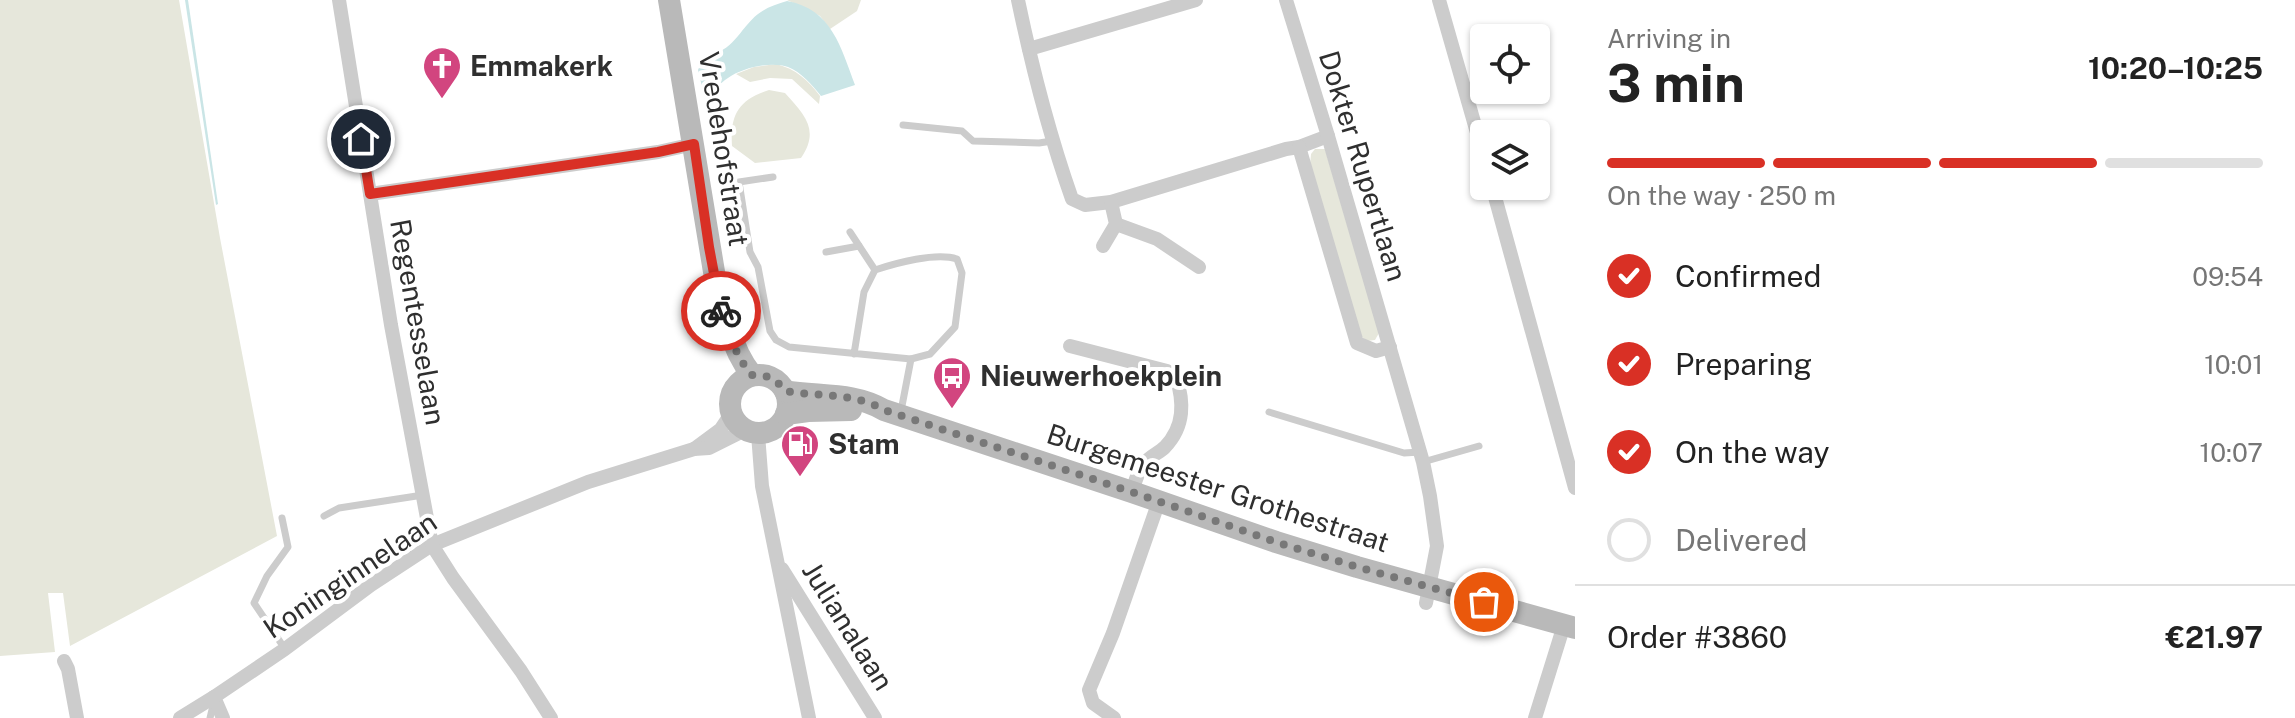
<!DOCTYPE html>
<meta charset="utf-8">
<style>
body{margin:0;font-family:"Public Sans",sans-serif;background:#f6f6f6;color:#222;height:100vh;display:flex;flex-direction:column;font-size:30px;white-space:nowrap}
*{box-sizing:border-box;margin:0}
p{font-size:26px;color:#767676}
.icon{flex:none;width:44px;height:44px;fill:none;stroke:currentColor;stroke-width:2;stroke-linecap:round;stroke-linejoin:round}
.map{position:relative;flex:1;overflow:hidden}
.panel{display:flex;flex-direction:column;background:#fff;width:720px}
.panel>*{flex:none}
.controls{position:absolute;left:1470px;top:24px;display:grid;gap:16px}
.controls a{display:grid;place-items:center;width:80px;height:80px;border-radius:8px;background:#fff;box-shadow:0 2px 6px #0004;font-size:40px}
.pin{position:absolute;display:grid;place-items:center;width:68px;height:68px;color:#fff;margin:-34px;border:4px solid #fff;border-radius:50%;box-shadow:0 2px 8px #0007}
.courier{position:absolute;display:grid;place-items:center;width:80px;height:80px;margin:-40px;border:6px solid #d93025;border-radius:50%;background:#fff;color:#222;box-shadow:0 2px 10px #0007}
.summary em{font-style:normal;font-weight:700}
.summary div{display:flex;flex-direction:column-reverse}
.summary{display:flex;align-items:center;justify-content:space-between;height:136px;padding:0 32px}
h1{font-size:52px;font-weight:700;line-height:60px}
.bar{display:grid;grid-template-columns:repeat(4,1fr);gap:12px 8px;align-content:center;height:96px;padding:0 32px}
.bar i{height:10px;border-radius:6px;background:#e0e0e0}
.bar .on{background:#d93025}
.bar p{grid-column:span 4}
.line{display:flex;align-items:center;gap:20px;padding:0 32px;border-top:2px solid #e0e0e0}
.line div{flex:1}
ol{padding:0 32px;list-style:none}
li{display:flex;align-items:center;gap:24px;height:88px}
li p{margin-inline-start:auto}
li .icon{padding:8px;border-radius:50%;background:#d93025;color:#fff;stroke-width:4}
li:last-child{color:#767676}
li i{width:44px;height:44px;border:4px solid #e0e0e0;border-radius:50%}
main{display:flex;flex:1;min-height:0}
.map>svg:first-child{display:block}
</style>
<main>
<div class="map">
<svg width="1575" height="718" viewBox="0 0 1575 718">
<rect width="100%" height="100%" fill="#fff"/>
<g fill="#e6e7db">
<path d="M0,0H179L220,238L277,536L70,646L63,593H48L55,652L0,656Z"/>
<path d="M787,0H861L857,11L830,29L820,16Z"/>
<path d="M776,64C796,69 808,80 820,96L819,104L792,79L770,78L750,82L736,74L754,67Z"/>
<path d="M769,90L785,93C805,115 820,130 801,158L755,163L732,146C730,115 738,100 769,90Z"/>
<path d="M1315,149H1325L1379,333L1375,340L1367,341L1361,336L1310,165L1311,154Z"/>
</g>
<g fill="#cae5e6">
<path d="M185,0H188L218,204L216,205Z"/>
<path d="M787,1C832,9 841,48 855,85L821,96C812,85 801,72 788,67C771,61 742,68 728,78C720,83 712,92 705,99L698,70L705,54C732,55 739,29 758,14C767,7 777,4 787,1Z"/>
</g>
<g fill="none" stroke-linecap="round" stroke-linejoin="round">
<g stroke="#ccc" stroke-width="7">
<path d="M903,125L962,131L973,141L1039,143L1052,141"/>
<path d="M773,177L739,182L750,252L758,267L770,331L776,340L789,347L911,359L930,354L955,327L962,273L957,259C936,252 896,263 875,270L864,292L854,354"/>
<path d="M850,232L875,270"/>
<path d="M826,252L859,246"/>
<path d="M901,411L911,359"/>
<path d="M1269,412L1404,453L1420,452"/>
<path d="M1423,462L1479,446"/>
<path d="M324,516L339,508L423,495"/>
<path d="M282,518L288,547L267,576L254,603L285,649"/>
<path d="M210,718L214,701"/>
</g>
<g stroke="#ccc" stroke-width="14">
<path d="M339,0L370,194"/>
<path d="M1018,0C1032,67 1049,134 1072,199L1085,205L1111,202L1286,149L1299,147L1328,136"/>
<path d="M1286,0L1328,136L1423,462L1430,496L1437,546L1426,603"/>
<path d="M1439,0L1484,157"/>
<path d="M1029,49L1196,0"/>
<path d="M1299,147L1357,343L1376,351L1390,347"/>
<path d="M1492,186L1575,488"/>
<path d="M1116,224L1157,239L1199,267"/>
<path d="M1103,246L1116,224L1111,202"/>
<path d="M1070,346L1167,371L1176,376C1184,402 1185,426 1165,447C1159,453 1150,456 1145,463C1138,471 1135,481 1132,492"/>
<path d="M758,434L762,486L809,718"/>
<path d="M694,449L721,429L731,414"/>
<path d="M782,569L875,718"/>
<path d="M64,661L68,669L77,718"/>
<path d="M214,697L223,718"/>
<path d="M180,718L214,697L285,649L371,585L432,545L588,482L694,449L709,448L745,430"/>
<path d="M551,718L521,671L453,578L432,545L391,325L370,194L658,152L694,144"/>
<path d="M1114,718L1093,703L1089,690L1113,633L1159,501"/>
<path d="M1535,718L1564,625"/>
</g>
<g stroke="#b9b9b9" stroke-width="22">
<path d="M669,0L720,308C733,334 733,351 752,375"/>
<circle cx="759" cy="404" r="29"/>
<path d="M785,391C819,397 853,392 884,410L1132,492L1276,542L1357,567L1575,628"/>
<path d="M786,414L808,411L851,410"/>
</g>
</g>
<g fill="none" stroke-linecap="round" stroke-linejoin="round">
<path stroke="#787878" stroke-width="8" stroke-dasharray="0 14.4" d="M721,311L739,358L752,375C767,374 776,379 785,391C819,397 853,392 884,410L1132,492L1276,542L1357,567L1484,602"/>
<path stroke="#d93025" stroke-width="10" d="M361,139L370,194L658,152L694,144L709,247L721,311"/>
</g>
<defs>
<symbol id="church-pin" viewBox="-11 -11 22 30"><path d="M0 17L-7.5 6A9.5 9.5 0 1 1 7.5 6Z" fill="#d2457f" stroke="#fff"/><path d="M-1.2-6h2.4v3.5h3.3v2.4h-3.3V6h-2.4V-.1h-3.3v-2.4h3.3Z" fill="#fff"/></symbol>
<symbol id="bus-pin" viewBox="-11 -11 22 30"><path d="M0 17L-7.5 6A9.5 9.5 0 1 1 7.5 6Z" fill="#d2457f" stroke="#fff"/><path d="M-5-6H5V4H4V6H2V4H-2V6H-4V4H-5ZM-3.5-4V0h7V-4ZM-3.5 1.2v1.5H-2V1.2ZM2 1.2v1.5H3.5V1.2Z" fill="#fff"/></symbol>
<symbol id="fuel-pin" viewBox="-11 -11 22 30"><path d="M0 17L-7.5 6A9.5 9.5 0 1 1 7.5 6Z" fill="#d2457f" stroke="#fff"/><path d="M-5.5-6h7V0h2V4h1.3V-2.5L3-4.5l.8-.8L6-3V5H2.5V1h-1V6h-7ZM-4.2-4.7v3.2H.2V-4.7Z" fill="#fff"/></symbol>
</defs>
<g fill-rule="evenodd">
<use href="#church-pin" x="420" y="44" width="44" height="60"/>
<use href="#bus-pin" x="930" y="354" width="44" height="60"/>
<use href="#fuel-pin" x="778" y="422" width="44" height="60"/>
</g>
<g text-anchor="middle" stroke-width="8" stroke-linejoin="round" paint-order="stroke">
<g font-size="28" font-weight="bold" fill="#2f2f2f" stroke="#fff" text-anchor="start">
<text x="470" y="76">Emmakerk</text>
<text x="980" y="386">Nieuwerhoekplein</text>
<text x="828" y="454">Stam</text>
</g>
<g font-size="28" fill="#2f2f2f" stroke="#fff">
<text transform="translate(724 149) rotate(81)" y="10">Vredehofstraat</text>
<text transform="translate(1363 166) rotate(73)" y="10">Dokter Rupertlaan</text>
<text transform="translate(418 322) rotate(80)" y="10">Regentesselaan</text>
<text transform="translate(1218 488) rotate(18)" y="10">Burgemeester Grothestraat</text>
<text transform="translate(350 575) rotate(-34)" y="10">Koninginnelaan</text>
<text transform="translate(848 626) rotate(58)" y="10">Julianalaan</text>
</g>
</g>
</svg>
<div class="controls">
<a><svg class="icon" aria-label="locate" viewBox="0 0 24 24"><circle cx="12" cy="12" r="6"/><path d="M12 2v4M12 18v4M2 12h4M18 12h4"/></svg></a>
<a><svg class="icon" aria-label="layers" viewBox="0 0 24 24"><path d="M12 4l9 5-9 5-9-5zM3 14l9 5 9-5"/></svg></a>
</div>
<div class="pin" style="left:1484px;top:602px;background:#ea580c"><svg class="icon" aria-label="bag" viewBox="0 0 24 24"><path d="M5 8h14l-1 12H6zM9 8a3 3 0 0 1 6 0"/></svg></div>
<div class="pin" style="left:361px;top:139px;background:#1f2937"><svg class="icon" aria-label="home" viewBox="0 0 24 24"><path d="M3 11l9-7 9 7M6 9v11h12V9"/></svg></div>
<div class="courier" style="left:721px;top:311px"><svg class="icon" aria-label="bike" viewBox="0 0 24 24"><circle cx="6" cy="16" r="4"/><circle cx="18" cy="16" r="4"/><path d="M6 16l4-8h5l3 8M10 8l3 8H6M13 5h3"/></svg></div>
</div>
<section class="panel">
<div class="summary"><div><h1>3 min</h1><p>Arriving in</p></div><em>10:20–10:25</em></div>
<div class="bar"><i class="on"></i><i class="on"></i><i class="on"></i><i></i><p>On the way · 250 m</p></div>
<ol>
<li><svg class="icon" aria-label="check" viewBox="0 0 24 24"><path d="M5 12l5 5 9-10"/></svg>Confirmed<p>09:54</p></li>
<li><svg class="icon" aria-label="check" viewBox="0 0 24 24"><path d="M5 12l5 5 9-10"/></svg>Preparing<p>10:01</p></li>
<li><svg class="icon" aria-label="check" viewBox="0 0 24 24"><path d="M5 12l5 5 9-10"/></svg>On the way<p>10:07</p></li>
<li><i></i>Delivered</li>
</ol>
<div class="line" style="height:104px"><div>Order #3860</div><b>€21.97</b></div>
</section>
</main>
